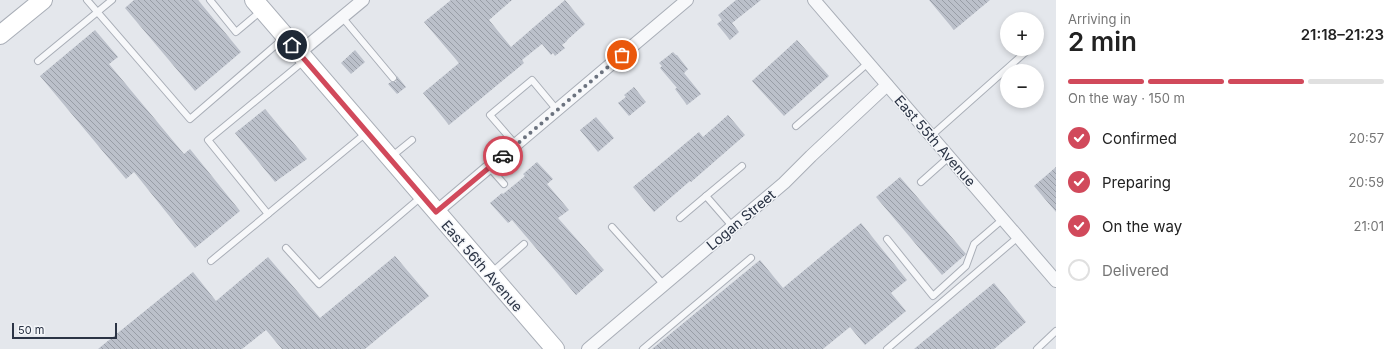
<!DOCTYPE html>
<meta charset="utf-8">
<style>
body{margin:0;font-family:Inter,sans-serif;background:#f6f6f6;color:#222;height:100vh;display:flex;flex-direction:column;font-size:15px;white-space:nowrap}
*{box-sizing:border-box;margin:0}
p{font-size:13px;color:#767676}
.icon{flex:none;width:22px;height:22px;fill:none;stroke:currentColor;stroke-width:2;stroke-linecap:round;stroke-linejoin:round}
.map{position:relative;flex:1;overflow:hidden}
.details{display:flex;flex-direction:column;background:#fff;width:340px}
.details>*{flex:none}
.fabs{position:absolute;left:1000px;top:12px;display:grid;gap:8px}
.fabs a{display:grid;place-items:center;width:44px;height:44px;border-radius:50%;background:#fff;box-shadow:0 2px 6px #0003;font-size:20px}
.scale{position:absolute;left:12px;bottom:10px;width:105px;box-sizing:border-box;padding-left:4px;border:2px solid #2b3445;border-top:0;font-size:11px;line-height:14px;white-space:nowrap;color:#2b3445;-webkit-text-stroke:3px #f4f6f9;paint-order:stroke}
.pin{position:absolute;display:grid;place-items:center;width:34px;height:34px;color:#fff;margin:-17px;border:2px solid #fff;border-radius:50%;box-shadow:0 1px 4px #0007}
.courier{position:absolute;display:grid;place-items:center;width:40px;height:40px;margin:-20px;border:3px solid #d1495b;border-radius:50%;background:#fff;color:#222;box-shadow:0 1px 5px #0007}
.head em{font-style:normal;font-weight:600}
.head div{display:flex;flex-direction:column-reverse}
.head{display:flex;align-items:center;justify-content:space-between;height:68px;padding:0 12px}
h1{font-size:26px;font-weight:600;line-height:30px}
.bar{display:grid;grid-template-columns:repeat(4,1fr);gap:6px 4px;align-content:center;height:48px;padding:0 12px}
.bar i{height:5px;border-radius:3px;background:#e0e0e0}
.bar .on{background:#d1495b}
.bar p{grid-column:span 4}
ol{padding:0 12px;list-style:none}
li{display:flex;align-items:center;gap:12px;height:44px}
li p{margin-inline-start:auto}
li .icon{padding:4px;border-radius:50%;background:#d1495b;color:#fff;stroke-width:4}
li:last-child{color:#767676}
li i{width:22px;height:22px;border:2px solid #e0e0e0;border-radius:50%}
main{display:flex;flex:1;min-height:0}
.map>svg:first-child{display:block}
</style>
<main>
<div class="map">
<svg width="1056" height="349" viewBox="0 0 1056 349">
<defs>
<pattern id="building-back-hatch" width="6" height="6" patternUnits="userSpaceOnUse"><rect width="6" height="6" fill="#bbc0ca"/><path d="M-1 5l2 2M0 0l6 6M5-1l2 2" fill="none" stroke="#989da6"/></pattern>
</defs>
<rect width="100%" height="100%" fill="#e4e7ec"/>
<g fill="url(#building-back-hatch)">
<path d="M134,0H198L241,52L195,91L125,8Z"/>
<path d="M451,0H512L489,20L511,47L565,0L585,24L567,40V41L562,45L565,48L555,56L553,53L551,55L542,44L522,60L524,63L449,125L423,93L459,63L424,22Z"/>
<path d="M736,0H761L732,23L739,32L730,40L717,24L722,20L718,15Z"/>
<path d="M929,0H990L954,30Z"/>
<path d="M95,30L118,57L109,64L184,154L190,149L240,211L195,248L134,172L126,179L40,76Z"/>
<path d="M797,40L829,76L784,116L752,81Z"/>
<path d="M355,50L365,62L351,74L341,63Z"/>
<path d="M673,52L676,55H677L688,69L684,73L701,94L687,105L675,89L677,88L660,68L662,66L659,63Z"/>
<path d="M397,76L406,87L397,94L388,84L391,82H396Z"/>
<path d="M634,87L646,102L629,116L618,103L626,97L624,95Z"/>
<path d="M265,109L307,159L275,182L235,133Z"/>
<path d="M728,115L745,135L691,182L690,181L654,212L633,187L699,132L703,137Z"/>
<path d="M596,117L614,138L598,152L580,130Z"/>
<path d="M537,162L553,179L547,184L569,210L558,218L604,270L576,295L512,220L508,223L490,203L502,193L503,194L525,176L523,174Z"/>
<path d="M1056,167V212L1034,186Z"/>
<path d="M900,177L966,254L942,275L876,197Z"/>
<path d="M861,223L907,280L891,293L906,311L865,345L850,327L823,349H652L760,260L783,288Z"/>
<path d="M395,256L429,296L365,349H282L266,330L242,349H98L193,272L216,301L268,257L320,318Z"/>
<path d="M994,283L1026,322L994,349H914Z"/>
</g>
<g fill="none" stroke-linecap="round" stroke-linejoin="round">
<defs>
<g id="lane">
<path d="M87,0L190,119L284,38"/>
<path d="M210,0L236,32L261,11"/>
<path d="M342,17L393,78"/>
<path d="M38,61L112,0"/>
<path d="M796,126L868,63"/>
<path d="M931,136L1029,49"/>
<path d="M516,145L490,115L532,80L557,110"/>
<path d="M391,157L412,140"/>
<path d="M489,167L504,184"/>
<path d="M921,182L949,157"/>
<path d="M706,196L742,166"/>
<path d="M268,214L208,140L305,60"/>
<path d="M680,218L706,196L733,227"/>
<path d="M612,227L664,285"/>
<path d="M887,239L933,296L966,266L974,244L1003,219"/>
<path d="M286,248L319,284L421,197"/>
<path d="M211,261L366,133"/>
<path d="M491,273L524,244"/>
<path d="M643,349L751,258"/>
<path d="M887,349L1018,237"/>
<path d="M1037,349L1056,331"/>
</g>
<g id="street">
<path d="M814,0L1056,281"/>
<path d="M299,53L363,0"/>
<path d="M436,212L687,0"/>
<path d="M588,349L784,183L811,156L887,85"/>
</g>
<g id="secondary">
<path d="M254,0L555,349"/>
<path d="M0,35L43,0"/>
</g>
</defs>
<use href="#lane" stroke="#a9aeb7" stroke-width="8"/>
<use href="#street" stroke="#a9aeb7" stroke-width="14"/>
<use href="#secondary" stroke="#a9aeb7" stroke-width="20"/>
<use href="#lane" stroke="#f7f8fa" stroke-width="6"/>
<use href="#street" stroke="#f7f8fa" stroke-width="12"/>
<use href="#secondary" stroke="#fff" stroke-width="18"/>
</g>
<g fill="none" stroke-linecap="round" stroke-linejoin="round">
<path stroke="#6c737f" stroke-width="4" stroke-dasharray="0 7.2" d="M503,156L622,55"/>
<path stroke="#d1495b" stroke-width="5" d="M292,45L436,212L503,156"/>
</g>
<g text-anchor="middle" stroke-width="3" stroke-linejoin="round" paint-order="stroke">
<g font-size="14" fill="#2b3445" stroke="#f4f6f9">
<text transform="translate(935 141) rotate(49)" y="5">East 55th Avenue</text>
<text transform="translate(741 220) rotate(-40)" y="5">Logan Street</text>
<text transform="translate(482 266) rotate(49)" y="5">East 56th Avenue</text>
</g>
</g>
</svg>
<div class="fabs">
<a>+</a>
<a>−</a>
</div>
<div class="scale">50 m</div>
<div class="pin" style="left:622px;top:55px;background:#ea580c"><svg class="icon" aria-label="bag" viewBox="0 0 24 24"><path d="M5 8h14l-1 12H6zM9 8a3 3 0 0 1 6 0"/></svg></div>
<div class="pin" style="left:292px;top:45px;background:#1f2937"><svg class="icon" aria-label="home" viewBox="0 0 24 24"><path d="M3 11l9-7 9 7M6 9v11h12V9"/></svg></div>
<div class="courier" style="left:503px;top:156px"><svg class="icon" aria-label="car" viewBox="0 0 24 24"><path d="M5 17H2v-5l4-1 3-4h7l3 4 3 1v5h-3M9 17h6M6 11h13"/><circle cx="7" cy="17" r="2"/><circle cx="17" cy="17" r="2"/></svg></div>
</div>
<section class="details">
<div class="head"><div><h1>2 min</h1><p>Arriving in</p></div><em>21:18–21:23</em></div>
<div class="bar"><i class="on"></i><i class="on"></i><i class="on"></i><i></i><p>On the way · 150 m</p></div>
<ol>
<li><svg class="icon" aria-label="check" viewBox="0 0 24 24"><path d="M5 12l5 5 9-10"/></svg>Confirmed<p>20:57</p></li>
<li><svg class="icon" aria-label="check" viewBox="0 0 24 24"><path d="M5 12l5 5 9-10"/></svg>Preparing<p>20:59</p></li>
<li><svg class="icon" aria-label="check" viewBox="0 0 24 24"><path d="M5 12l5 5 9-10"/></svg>On the way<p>21:01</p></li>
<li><i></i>Delivered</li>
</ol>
</section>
</main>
